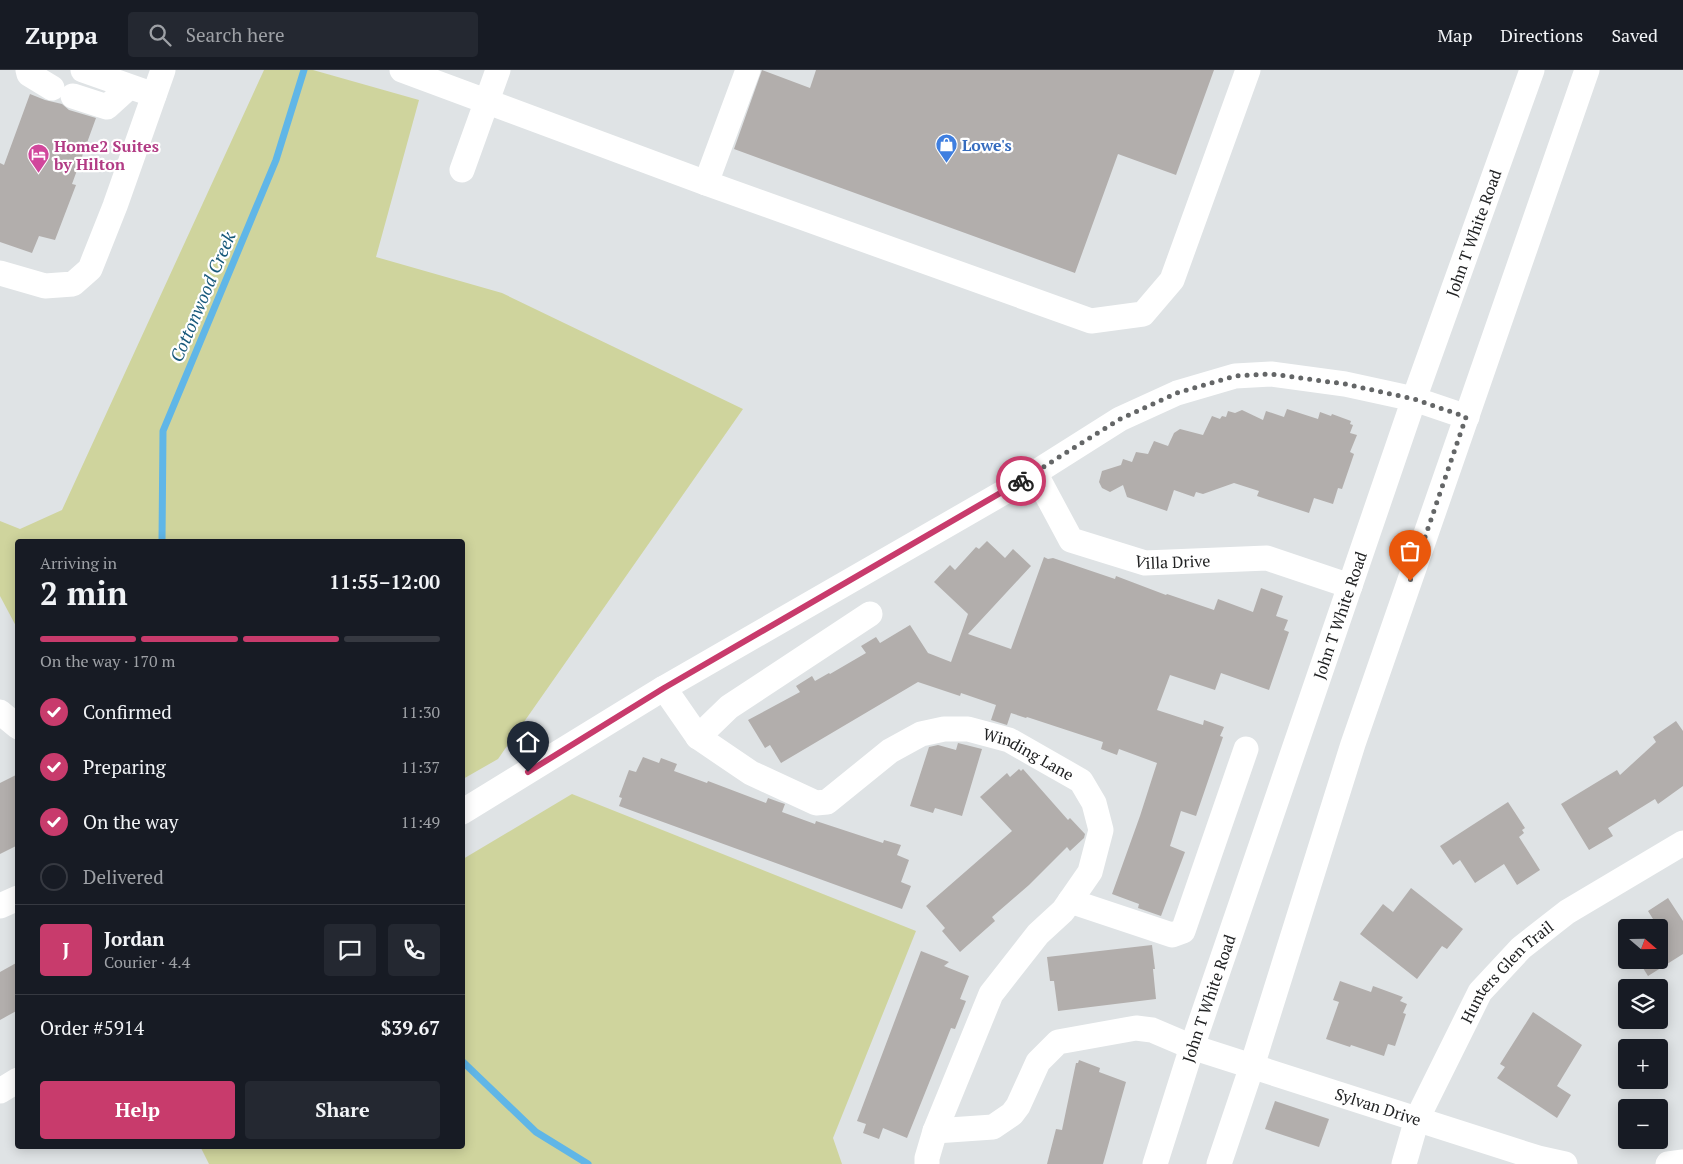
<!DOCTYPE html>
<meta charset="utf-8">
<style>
body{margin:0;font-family:"PT Serif",serif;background:#242831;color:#f1f3f6;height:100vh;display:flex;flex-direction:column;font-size:19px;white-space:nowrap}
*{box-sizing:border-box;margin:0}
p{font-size:16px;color:#9ea1a6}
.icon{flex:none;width:28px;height:28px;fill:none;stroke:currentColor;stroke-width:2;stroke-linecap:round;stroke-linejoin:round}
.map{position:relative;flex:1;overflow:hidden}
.details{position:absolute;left:15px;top:469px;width:450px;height:610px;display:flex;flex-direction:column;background:#171b24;border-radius:5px;box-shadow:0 2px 12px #0003}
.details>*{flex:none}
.needle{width:32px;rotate:110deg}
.buttons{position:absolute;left:1618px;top:849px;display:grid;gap:10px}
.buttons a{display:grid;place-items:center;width:50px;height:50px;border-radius:5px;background:#171b24;box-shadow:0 2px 12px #0003;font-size:25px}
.pin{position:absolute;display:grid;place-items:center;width:42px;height:42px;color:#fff;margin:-51px -21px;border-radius:50% 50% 50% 0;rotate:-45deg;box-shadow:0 0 5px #0007}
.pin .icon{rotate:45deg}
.courier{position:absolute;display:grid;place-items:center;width:50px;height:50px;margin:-25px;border:4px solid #c83b6c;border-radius:50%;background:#fff;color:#222;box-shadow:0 1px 6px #0007}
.summary em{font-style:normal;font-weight:700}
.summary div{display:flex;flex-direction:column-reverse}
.summary{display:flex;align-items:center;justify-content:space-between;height:85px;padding:0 25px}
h1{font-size:32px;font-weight:700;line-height:38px}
.bar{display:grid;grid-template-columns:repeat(4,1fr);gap:8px 5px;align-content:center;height:60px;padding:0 25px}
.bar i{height:6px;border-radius:4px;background:#363941}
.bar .selected{background:#c83b6c}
.bar p{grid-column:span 4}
.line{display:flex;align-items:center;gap:12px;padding:0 25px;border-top:1px solid #363941}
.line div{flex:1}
.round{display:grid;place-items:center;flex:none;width:52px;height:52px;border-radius:5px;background:#242831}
ol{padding:0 25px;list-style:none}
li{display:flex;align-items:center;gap:15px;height:55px}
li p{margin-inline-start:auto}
li .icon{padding:5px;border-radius:50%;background:#c83b6c;color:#fff;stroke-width:4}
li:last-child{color:#9ea1a6}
li i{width:28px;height:28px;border:2px solid #363941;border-radius:50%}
.primary-button{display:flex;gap:10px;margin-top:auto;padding:10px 25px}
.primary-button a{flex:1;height:58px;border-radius:5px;background:#c83b6c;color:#fff;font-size:20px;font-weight:700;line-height:58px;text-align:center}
.primary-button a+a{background:#242831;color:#f1f3f6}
header{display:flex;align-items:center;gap:30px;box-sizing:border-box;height:70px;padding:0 25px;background:#171b24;border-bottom:1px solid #363941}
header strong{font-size:24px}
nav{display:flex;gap:28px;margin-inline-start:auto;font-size:18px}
.search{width:350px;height:45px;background:#242831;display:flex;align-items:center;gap:12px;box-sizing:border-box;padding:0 18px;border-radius:5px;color:#9ea1a6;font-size:19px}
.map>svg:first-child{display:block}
</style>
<header>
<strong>Zuppa</strong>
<div class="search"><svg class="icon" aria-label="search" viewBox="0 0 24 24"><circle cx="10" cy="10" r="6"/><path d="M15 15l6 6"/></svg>Search here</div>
<nav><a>Map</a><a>Directions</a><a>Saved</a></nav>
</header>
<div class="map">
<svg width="1683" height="1094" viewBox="0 0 1683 1094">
<rect width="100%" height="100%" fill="#dfe3e5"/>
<g fill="#cfd49d">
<path d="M264,0H313L419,30L376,187L502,223L743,339L498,689L463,709L462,471H18L17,558L0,526V451L20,459L62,440Z"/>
<path d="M572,724L916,861L833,1068L842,1094H209L200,1076H462L463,789Z"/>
</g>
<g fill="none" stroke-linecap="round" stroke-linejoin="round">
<g stroke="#60b6e7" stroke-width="7">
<path d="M162,471L163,361L276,90L304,0"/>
<path d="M462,991L536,1062L588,1094"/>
</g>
</g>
<g fill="#b2aeac">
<path d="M762,0L810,18L816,0H1214L1176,105L1118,84L1075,203L734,79Z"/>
<path d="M30,24L45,30L62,34L69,40L96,48L72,114L76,115L55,170L39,166L32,183L0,172V93L4,95Z"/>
<path d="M1287,339L1318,349L1320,342L1331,346L1332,344L1351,351L1350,354L1353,355L1350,363L1357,365L1350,382L1354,384L1342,419L1338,418L1333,434L1314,428L1309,443L1257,426L1259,421L1234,413L1203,424L1196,422L1194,427L1174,420L1167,441L1127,427L1123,415L1110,422L1102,418L1099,412L1102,401L1121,395L1123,389L1132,392L1136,382L1148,384L1154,371L1168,376L1174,363L1180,359L1203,365L1212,346L1220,349L1222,346L1226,347L1228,341L1235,343L1242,340L1263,350L1266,341L1284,347Z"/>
<path d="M987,471L1005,488L1013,479L1031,496L968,564L1011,579L1044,487L1048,489L1053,488L1115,509L1116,506L1166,525L1167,524L1214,540L1218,529L1253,542L1261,518L1283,526L1276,546L1288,550L1284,560L1289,562L1269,620L1221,603L1215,620L1170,605L1157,640L1203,655L1204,650L1224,657L1220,666L1223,667L1196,746L1181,741L1170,776L1185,782L1161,846L1138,838L1139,834L1112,824L1140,746L1157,693L1119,679L1117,685L1101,679L1103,672L1027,647L1026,648L1011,643L1007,655L991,650L996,635L961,623L960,626L918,612L781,693L770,675L765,678L748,650L800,622L796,616L812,606L815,611L829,603L830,604L866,583L861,576L876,567L880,573L910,555L928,583L951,592L968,544L934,512L950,495L955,500L976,477L979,479Z"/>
<path d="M1676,651L1683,661V716L1658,734L1655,729L1608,758L1613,766L1589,780L1561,734L1617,700L1620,705L1656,672L1653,667Z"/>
<path d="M958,673L982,679L962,746L935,738L933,743L910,736L929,677L938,675L956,680Z"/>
<path d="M643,687L659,693L661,688L677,694L674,701L707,713L708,711L766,733L768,728L779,732L785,734L782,742L815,754L816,751L883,773L884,770L901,775L897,785L909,790L901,812L911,816L902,839L619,736L622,728L619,727L629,700L636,702Z"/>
<path d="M1019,699L1021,701L1023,699L1068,750L1070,748L1085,764L1084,768L1070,781L1067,777L1029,815L992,847L995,851L960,882L942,861L945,858L926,836L1012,761L980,727L1007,703L1010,707Z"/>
<path d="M18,704V775L0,784V713Z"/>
<path d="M1508,732L1525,758L1522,760L1524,763L1519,767L1540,800L1517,815L1504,794L1475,813L1460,790L1453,795L1440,776Z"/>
<path d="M1411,818L1463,859L1447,879L1442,876L1417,909L1360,864L1383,834L1393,842Z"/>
<path d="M1668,828L1683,851V884L1648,906L1638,890H1659V858H1640L1653,849L1648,841Z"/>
<path d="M1152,875L1155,899H1153L1156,929L1058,941L1054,911H1050L1047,887Z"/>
<path d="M921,881L949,892L944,896L969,906L960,929L966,931L955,959L951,958L907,1068L883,1058L879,1069L863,1063L866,1054L857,1051Z"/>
<path d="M18,892V940L0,950V902Z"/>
<path d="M1340,911L1371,922L1373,916L1403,927L1400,931L1407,934L1403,943L1406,944L1395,976L1388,974L1384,986L1351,975L1350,977L1326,969L1339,932L1333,930Z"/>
<path d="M1533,942L1582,975L1557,1016L1571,1025L1557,1048L1497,1008L1505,997L1500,994Z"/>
<path d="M1079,990L1100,998L1099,1002L1126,1012L1103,1094H1047L1056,1059L1062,1060L1076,993H1078Z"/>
<path d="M1275,1031L1329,1049L1319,1077L1265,1059Z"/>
</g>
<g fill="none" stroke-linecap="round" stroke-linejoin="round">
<g stroke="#fff" stroke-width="25">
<path d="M28,0L29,4L52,18"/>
<path d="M83,0L154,25"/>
<path d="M402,0L706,113L1091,251L1143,244L1172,210L1248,0"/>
<path d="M73,26L107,37L129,17"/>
<path d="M462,100L498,0"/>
<path d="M706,113L748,0"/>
<path d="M0,203L45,216L73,214L90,199L115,136L163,0"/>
<path id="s1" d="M1035,403L1071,470L1145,493L1267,488L1350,516"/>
<path id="s2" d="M664,618L698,667L751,703L816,733L827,732L890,681L921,664L944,659H968L1009,670L1081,711L1094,733L1101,760L1090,802L1063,841L1038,864L991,924L935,1061L927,1088V1094"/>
<path d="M0,642L18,657"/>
<path d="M698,667L729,637L870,544"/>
<path d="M462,742L664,618L1006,421L1120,349L1177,323L1235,306L1271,304L1345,314L1414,329L1467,347"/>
<path d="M1070,831L1172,865L1183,861L1246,679"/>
<path d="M0,836L18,828"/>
<path d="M0,1021L18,1010"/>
<path id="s3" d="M935,1061L993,1057L1012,1044L1018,1036L1038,992L1058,972L1136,958L1152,960L1192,977L1538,1088L1565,1094"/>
<path id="s4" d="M1155,1094L1192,977L1414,329L1532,0"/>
<path d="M1219,1094L1252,996L1353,674L1587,0"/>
<path id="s5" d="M1404,1094L1417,1049L1480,922L1521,878L1567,842L1683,773"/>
<path d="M1668,1094L1683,1092"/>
</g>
</g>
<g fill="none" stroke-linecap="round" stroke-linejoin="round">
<path stroke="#646667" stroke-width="5" stroke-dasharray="0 9" d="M1021,411L1120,349L1177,323L1235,306L1271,304L1345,314L1414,329L1466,347L1410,511"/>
<path stroke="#c83b6c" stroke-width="6" d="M528,702L664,618L1021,411"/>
</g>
<defs>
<symbol id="shop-pin" viewBox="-11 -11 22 30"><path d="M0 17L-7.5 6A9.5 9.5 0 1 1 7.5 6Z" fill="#3f7fe0" stroke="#fff"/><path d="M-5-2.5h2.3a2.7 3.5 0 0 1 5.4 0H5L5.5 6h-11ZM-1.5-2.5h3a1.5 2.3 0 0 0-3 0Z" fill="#fff"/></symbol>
<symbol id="hotel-pin" viewBox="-11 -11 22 30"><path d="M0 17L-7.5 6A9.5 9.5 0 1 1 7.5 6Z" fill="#d1479c" stroke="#fff"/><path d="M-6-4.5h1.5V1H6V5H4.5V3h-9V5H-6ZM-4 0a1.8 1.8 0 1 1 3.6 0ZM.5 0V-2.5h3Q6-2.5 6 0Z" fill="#fff"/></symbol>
</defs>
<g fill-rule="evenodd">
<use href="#shop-pin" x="934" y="62" width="25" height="34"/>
<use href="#hotel-pin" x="26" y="72" width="25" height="34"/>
</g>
<g text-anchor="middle" stroke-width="4.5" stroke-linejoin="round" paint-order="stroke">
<g font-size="16" font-weight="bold" fill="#366cbe" stroke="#fff" text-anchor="start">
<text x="962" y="81">Lowe's</text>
</g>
<g font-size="16" font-weight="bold" fill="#b23c85" stroke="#fff" text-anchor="start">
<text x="54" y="82">Home2 Suites<tspan x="54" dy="18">by Hilton</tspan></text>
</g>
<g font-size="16" fill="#212223" stroke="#fff">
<text dy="6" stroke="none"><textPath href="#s4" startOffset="984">John T White Road</textPath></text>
<text dy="6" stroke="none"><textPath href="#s1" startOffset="181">Villa Drive</textPath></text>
<text dy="6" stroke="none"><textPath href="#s4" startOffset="579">John T White Road</textPath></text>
<text dy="6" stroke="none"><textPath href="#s2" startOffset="436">Winding Lane</textPath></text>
<text dy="6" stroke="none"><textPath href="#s5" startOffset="221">Hunters Glen Trail</textPath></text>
<text dy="6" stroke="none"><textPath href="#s4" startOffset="174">John T White Road</textPath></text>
<text dy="6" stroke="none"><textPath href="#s3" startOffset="502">Sylvan Drive</textPath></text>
</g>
<g font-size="18" font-style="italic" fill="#18597b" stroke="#fff">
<text transform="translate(203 227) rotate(-67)" y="6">Cottonwood Creek</text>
</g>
</g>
</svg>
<div class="buttons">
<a><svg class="needle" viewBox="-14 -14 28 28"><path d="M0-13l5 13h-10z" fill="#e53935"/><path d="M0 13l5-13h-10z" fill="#9ea1a6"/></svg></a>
<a><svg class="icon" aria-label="layers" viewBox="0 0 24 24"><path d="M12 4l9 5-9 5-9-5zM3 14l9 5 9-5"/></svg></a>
<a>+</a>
<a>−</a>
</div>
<div class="pin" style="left:1410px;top:511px;background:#ea580c"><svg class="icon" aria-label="bag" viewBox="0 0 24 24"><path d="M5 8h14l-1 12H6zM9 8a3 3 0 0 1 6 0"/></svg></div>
<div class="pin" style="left:528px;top:702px;background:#1f2937"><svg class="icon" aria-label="home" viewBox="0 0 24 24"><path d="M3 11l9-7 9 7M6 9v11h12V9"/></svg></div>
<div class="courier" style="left:1021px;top:411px"><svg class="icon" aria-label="bike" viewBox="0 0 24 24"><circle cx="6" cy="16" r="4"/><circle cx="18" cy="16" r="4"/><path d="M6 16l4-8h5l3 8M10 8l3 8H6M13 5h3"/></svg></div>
<section class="details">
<div class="summary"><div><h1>2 min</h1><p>Arriving in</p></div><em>11:55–12:00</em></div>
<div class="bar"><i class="selected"></i><i class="selected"></i><i class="selected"></i><i></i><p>On the way · 170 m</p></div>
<ol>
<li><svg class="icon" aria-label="check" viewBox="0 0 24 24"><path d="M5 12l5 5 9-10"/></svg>Confirmed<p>11:30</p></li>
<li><svg class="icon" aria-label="check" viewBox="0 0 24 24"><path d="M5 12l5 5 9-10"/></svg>Preparing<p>11:37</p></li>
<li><svg class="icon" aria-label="check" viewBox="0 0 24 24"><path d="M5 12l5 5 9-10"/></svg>On the way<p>11:49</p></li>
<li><i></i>Delivered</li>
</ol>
<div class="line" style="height:90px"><b class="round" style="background:#c83b6c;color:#fff">J</b><div><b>Jordan</b><p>Courier · 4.4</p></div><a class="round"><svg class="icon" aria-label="chat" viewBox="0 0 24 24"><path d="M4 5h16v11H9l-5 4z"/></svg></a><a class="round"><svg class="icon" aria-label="phone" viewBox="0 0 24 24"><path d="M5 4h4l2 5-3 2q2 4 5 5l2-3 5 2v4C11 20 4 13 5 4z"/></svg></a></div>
<div class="line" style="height:65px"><div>Order #5914</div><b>$39.67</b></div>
<div class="primary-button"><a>Help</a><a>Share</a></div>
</section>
</div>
